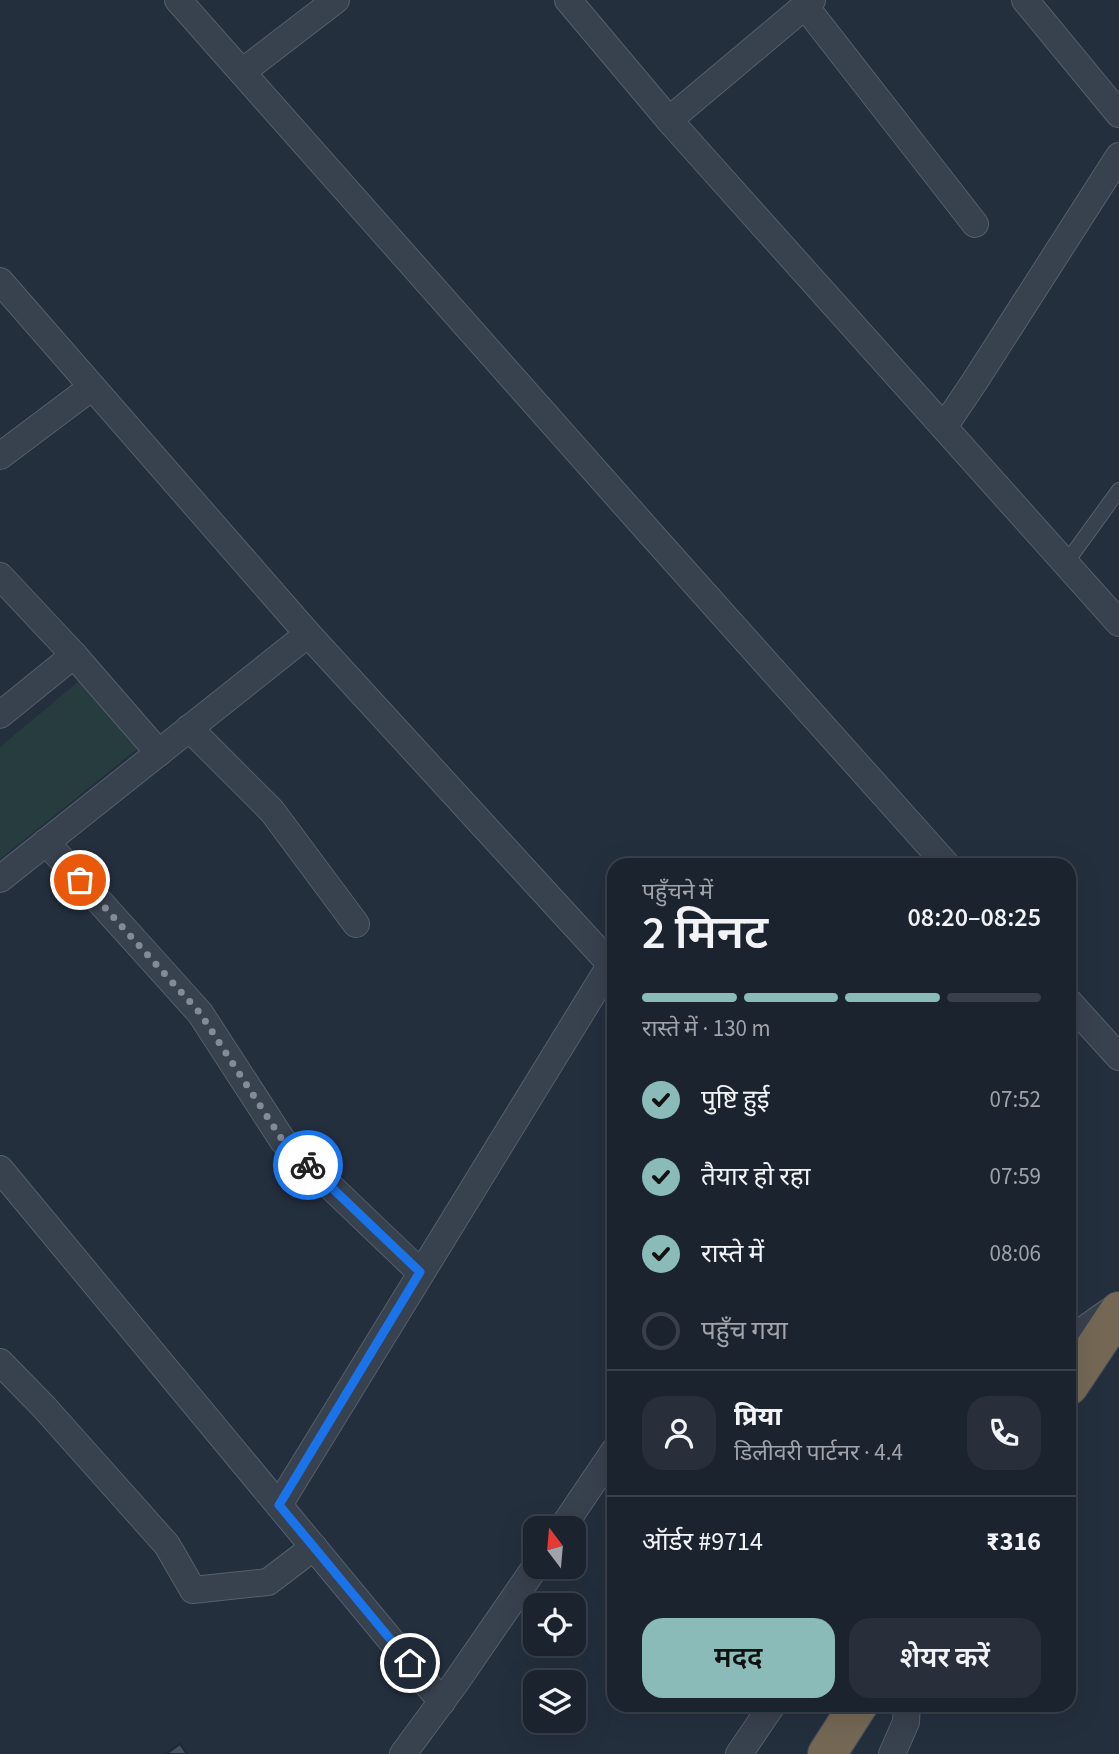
<!DOCTYPE html>
<html lang="hi">
<meta charset="utf-8">
<style>
body{margin:0;font-family:"Source Sans 3","Noto Sans Devanagari",sans-serif;background:#282f3a;color:#f1f3f6;height:100vh;display:flex;flex-direction:column;font-size:26px;white-space:nowrap}
*{box-sizing:border-box;margin:0}
p{font-size:23px;color:#a0a4aa}
.icon{flex:none;width:38px;height:38px;fill:none;stroke:currentColor;stroke-width:2;stroke-linecap:round;stroke-linejoin:round}
.map{position:relative;flex:1;overflow:hidden}
.side{position:absolute;left:607px;top:858px;width:469px;height:854px;display:flex;flex-direction:column;background:#1b232e;border-radius:21px;box-shadow:0 7px 28px #0002,0 0 0 2px #39404a}
.side>*{flex:none}
.needle{width:46px;rotate:344deg}
.tools{position:absolute;left:523px;top:1516px;display:grid;gap:14px}
.tools a{display:grid;place-items:center;width:63px;height:63px;border-radius:14px;background:#1b232e;box-shadow:0 7px 28px #0002,0 0 0 2px #39404a;font-size:35px}
.pin{position:absolute;display:grid;place-items:center;width:60px;height:60px;color:#fff;margin:-30px;border:4px solid #fff;border-radius:50%;box-shadow:0 2px 7px #0007}
.courier{position:absolute;display:grid;place-items:center;width:70px;height:70px;margin:-35px;border:5px solid #1a73e8;border-radius:50%;background:#fff;color:#222;box-shadow:0 2px 9px #0007}
.headline em{font-style:normal;font-weight:600}
.headline div{display:flex;flex-direction:column-reverse}
.headline{display:flex;align-items:center;justify-content:space-between;height:119px;padding:0 35px}
h1{font-size:46px;font-weight:600;line-height:52px}
.bar{display:grid;grid-template-columns:repeat(4,1fr);gap:10px 7px;align-content:center;height:84px;padding:0 35px}
.bar i{height:9px;border-radius:5px;background:#39404a}
.bar .active{background:#8bbbb9}
.bar p{grid-column:span 4}
.line{display:flex;align-items:center;gap:18px;padding:0 35px;border-top:2px solid #39404a}
.line div{flex:1}
.round{display:grid;place-items:center;flex:none;width:74px;height:74px;border-radius:21px;background:#282f3a}
ol{padding:0 35px;list-style:none}
li{display:flex;align-items:center;gap:21px;height:77px}
li p{margin-inline-start:auto}
li .icon{padding:7px;border-radius:50%;background:#8bbbb9;color:#111;stroke-width:4}
li:last-child{color:#a0a4aa}
li i{width:38px;height:38px;border:4px solid #39404a;border-radius:50%}
.primary-button{display:flex;gap:14px;margin-top:auto;padding:14px 35px}
.primary-button a{flex:1;height:80px;border-radius:21px;background:#8bbbb9;color:#111;font-size:28px;font-weight:600;line-height:80px;text-align:center}
.primary-button a+a{background:#282f3a;color:#f1f3f6}
.map>svg:first-child{display:block}
</style>
<div class="map">
<svg width="1119" height="1754" viewBox="0 0 1119 1754">
<rect width="100%" height="100%" fill="#242f3e"/>
<path fill="#263c3f" d="M86,675L142,745L0,859V747Z"/>
<path fill="#455162" stroke="#1f2835" stroke-width="2" d="M180,1744L187,1754H166Z"/>
<g fill="none" stroke-linecap="round" stroke-linejoin="round">
<defs>
<path id="lane" d="M1066,563L1119,490"/>
<g id="street">
<path d="M178,0L651,534L946,864"/>
<path d="M568,0L669,120"/>
<path d="M812,0L669,120L1119,623"/>
<path d="M1025,0L1119,114"/>
<path d="M805,6L975,224"/>
<path d="M242,72L336,0"/>
<path d="M0,281L308,634L0,879"/>
<path d="M944,427L975,381L1119,156"/>
<path d="M0,456L92,387"/>
<path d="M0,576L74,655"/>
<path d="M308,634L614,968"/>
<path d="M0,715L74,655L159,753"/>
<path d="M189,728L272,811L356,924"/>
<path d="M46,842L200,1013L283,1141L420,1272"/>
<path d="M1069,1002L1119,1057"/>
<path d="M0,1169L442,1702"/>
<path d="M1069,1340L1110,1311"/>
<path d="M0,1362L44,1407L167,1545L193,1590L268,1582L314,1547"/>
<path d="M279,1505L611,964"/>
<path d="M562,1528L614,1451"/>
<path d="M403,1754L456,1682L536,1566"/>
<path d="M739,1754L773,1704"/>
<path d="M892,1754L906,1722L907,1704"/>
</g>
<g id="highway">
<path d="M1069,1386L1119,1311"/>
<path d="M827,1754L859,1704"/>
</g>
</defs>
<use href="#lane" stroke="#565f6c" stroke-width="16"/>
<use href="#street" stroke="#565f6c" stroke-width="28"/>
<use href="#highway" stroke="#434c59" stroke-width="40"/>
<use href="#lane" stroke="#38414e" stroke-width="14"/>
<use href="#street" stroke="#38414e" stroke-width="26"/>
<use href="#highway" stroke="#746855" stroke-width="38"/>
</g>
<g fill="none" stroke-linecap="round" stroke-linejoin="round">
<path stroke="#828b98" stroke-width="7" stroke-dasharray="0 12.6" d="M80,880L200,1013L283,1141L308,1165"/>
<path stroke="#1a73e8" stroke-width="9" d="M308,1165L420,1272L279,1505L410,1663"/>
</g>
</svg>
<div class="tools">
<a><svg class="needle" viewBox="-14 -14 28 28"><path d="M0-13l5 13h-10z" fill="#e53935"/><path d="M0 13l5-13h-10z" fill="#a0a4aa"/></svg></a>
<a><svg class="icon" aria-label="locate" viewBox="0 0 24 24"><circle cx="12" cy="12" r="6"/><path d="M12 2v4M12 18v4M2 12h4M18 12h4"/></svg></a>
<a><svg class="icon" aria-label="layers" viewBox="0 0 24 24"><path d="M12 4l9 5-9 5-9-5zM3 14l9 5 9-5"/></svg></a>
</div>
<div class="pin" style="left:80px;top:880px;background:#ea580c"><svg class="icon" aria-label="bag" viewBox="0 0 24 24"><path d="M5 8h14l-1 12H6zM9 8a3 3 0 0 1 6 0"/></svg></div>
<div class="pin" style="left:410px;top:1663px;background:#1f2937"><svg class="icon" aria-label="home" viewBox="0 0 24 24"><path d="M3 11l9-7 9 7M6 9v11h12V9"/></svg></div>
<div class="courier" style="left:308px;top:1165px"><svg class="icon" aria-label="bike" viewBox="0 0 24 24"><circle cx="6" cy="16" r="4"/><circle cx="18" cy="16" r="4"/><path d="M6 16l4-8h5l3 8M10 8l3 8H6M13 5h3"/></svg></div>
<section class="side">
<div class="headline"><div><h1>2 मिनट</h1><p>पहुँचने में</p></div><em>08:20–08:25</em></div>
<div class="bar"><i class="active"></i><i class="active"></i><i class="active"></i><i></i><p>रास्ते में · 130 m</p></div>
<ol>
<li><svg class="icon" aria-label="check" viewBox="0 0 24 24"><path d="M5 12l5 5 9-10"/></svg>पुष्टि हुई<p>07:52</p></li>
<li><svg class="icon" aria-label="check" viewBox="0 0 24 24"><path d="M5 12l5 5 9-10"/></svg>तैयार हो रहा<p>07:59</p></li>
<li><svg class="icon" aria-label="check" viewBox="0 0 24 24"><path d="M5 12l5 5 9-10"/></svg>रास्ते में<p>08:06</p></li>
<li><i></i>पहुँच गया</li>
</ol>
<div class="line" style="height:126px"><a class="round"><svg class="icon" aria-label="person" viewBox="0 0 24 24"><circle cx="12" cy="8" r="4"/><path d="M4 21q1-7 8-7t8 7"/></svg></a><div><b>प्रिया</b><p>डिलीवरी पार्टनर · 4.4</p></div><a class="round"><svg class="icon" aria-label="phone" viewBox="0 0 24 24"><path d="M5 4h4l2 5-3 2q2 4 5 5l2-3 5 2v4C11 20 4 13 5 4z"/></svg></a></div>
<div class="line" style="height:91px"><div>ऑर्डर #9714</div><b>₹316</b></div>
<div class="primary-button"><a>मदद</a><a>शेयर करें</a></div>
</section>
</div>
